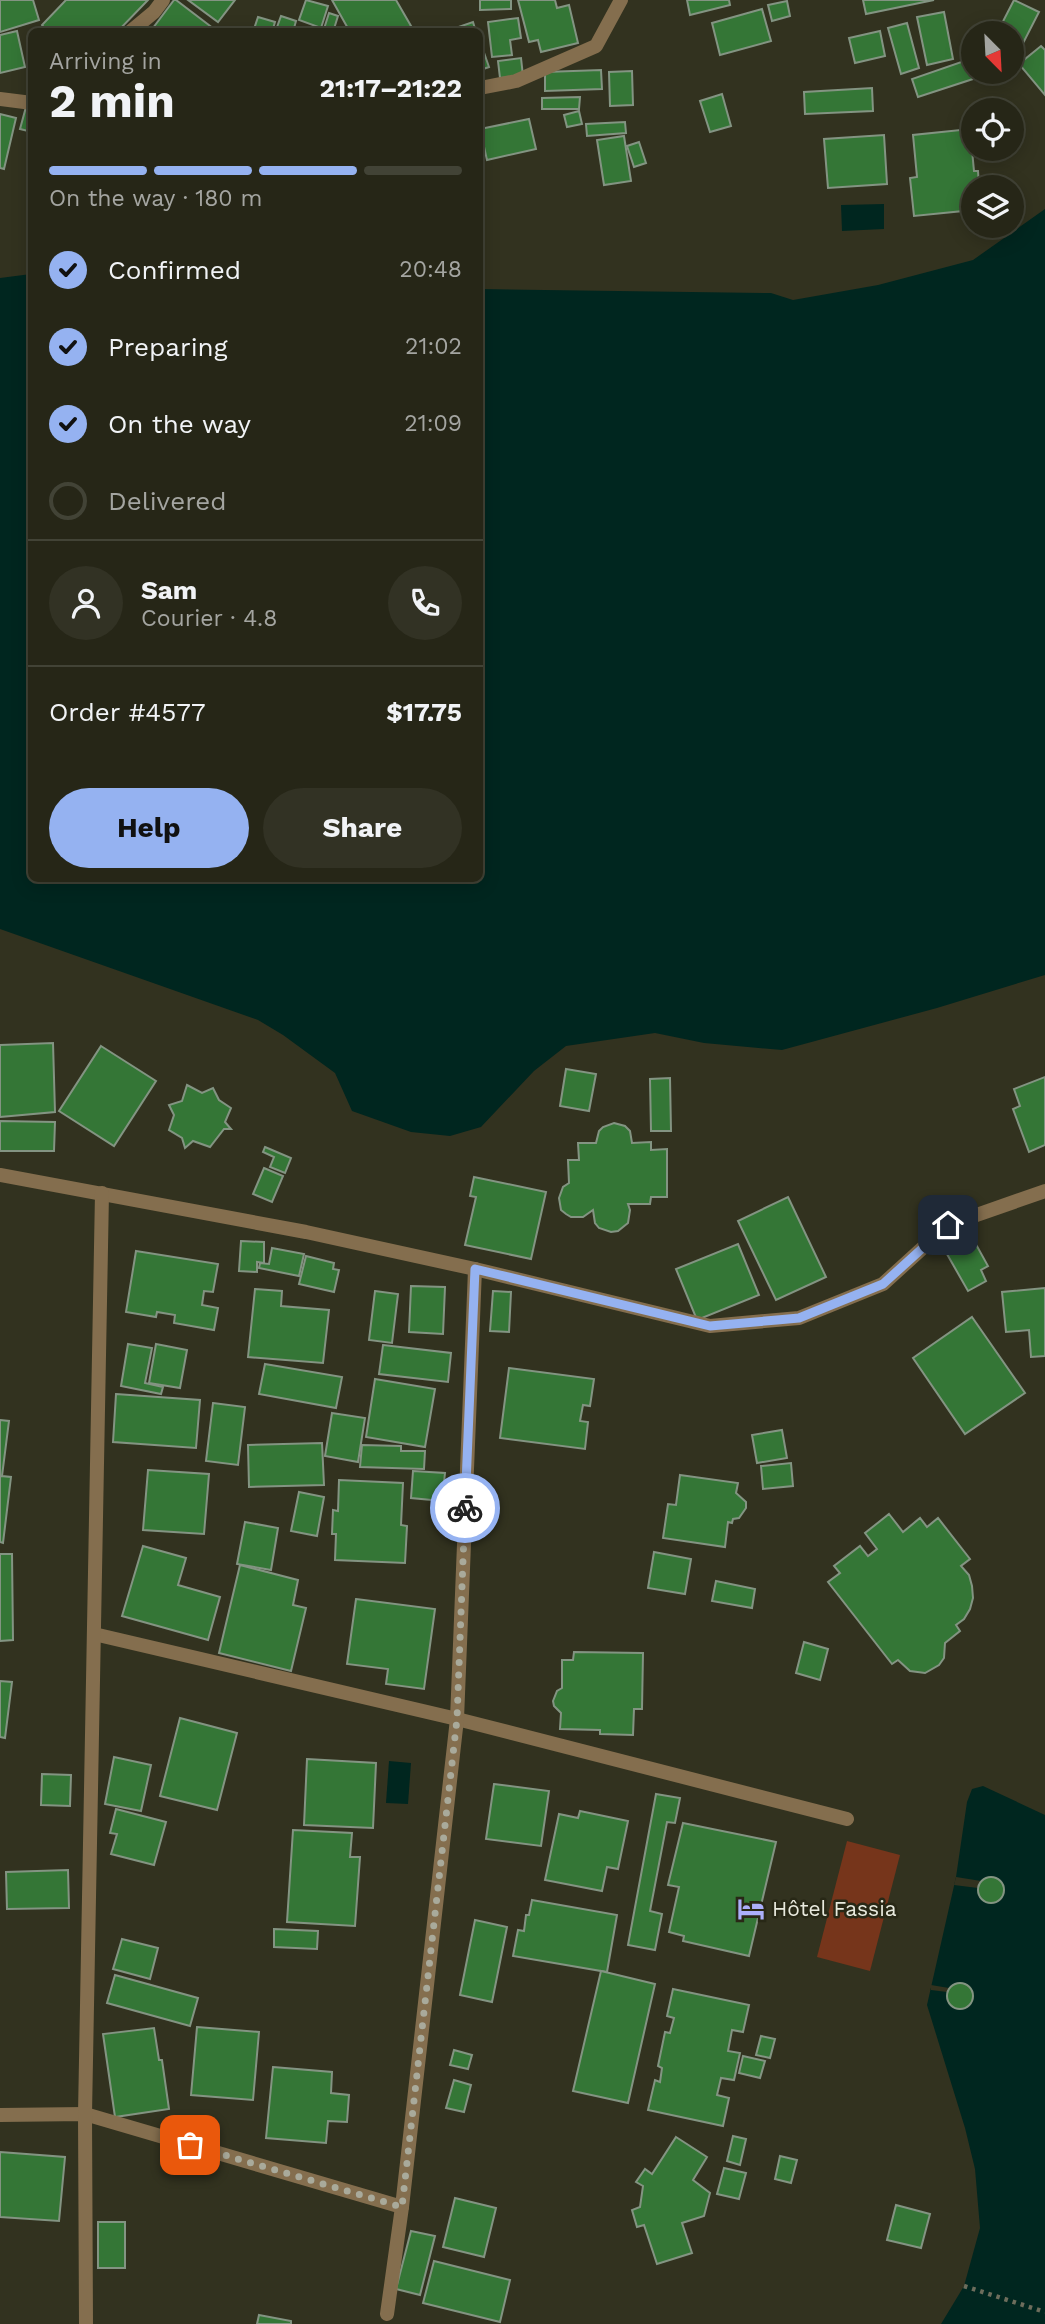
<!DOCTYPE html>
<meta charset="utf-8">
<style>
body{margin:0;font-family:"Work Sans",sans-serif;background:#323224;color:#f1f3f6;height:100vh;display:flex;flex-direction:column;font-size:26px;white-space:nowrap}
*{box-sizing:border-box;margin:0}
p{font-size:23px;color:#a4a5a1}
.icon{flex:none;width:38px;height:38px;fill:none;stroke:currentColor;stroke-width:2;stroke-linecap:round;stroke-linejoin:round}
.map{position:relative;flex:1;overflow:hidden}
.sheet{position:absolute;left:28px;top:28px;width:455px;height:854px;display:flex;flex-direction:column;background:#262617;border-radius:10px;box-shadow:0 4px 18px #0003,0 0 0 2px #424336}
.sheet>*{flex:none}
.needle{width:46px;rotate:156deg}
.fabs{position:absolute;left:961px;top:21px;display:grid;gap:14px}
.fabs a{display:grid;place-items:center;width:63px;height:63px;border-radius:50%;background:#262617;box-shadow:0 4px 18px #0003,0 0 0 2px #424336;font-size:35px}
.pin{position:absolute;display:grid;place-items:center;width:60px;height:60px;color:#fff;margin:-30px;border-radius:14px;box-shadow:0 4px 10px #0006}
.courier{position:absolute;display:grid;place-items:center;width:70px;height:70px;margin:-35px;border:5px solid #95b2f1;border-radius:50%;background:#fff;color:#222;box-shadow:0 2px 9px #0007}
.summary em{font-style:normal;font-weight:700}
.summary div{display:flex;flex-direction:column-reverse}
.summary{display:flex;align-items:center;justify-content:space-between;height:119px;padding:0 21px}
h1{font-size:46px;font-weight:700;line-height:52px}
.bar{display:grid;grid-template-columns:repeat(4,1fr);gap:10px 7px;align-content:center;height:84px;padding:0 21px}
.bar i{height:9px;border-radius:5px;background:#424336}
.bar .selected{background:#95b2f1}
.bar p{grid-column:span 4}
.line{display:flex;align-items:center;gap:18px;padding:0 21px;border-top:2px solid #424336}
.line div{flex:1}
.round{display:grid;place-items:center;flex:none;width:74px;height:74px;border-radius:37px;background:#323224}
ol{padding:0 21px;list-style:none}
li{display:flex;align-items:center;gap:21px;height:77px}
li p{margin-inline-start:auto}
li .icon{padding:7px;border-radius:50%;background:#95b2f1;color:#111;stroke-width:4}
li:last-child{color:#a4a5a1}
li i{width:38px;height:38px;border:4px solid #424336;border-radius:50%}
.cta{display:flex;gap:14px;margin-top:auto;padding:14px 21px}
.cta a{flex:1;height:80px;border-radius:42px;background:#95b2f1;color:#111;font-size:28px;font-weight:700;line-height:80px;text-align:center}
.cta a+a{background:#323224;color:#f1f3f6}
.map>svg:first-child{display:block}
</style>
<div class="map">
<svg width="1045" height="2324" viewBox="0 0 1045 2324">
<rect width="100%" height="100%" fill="#32321f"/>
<path fill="#76351b" d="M847,1841L900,1855L870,1971L817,1957Z"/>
<g fill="#00261f">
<path d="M884,204V229L842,231L841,205Z"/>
<path d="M1045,209V975L937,1008L782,1050L704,1043L655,1033L566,1046L534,1071L481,1127L450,1136L411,1132L352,1111L335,1073L283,1035L258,1020L0,929V278L31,274L32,878H480V289L771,293L793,300L878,285L973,260Z"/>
<path d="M389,1761L411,1763L408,1804L386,1803Z"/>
<path d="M983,1786L1045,1815V2324H941L964,2286L980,2228L975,2169L965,2128L927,2005L956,1877L967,1802L972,1789Z"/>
</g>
<g fill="#32321f">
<path d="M956,1877L981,1881L993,1877L1001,1882L1004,1892L1001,1900L993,1903L986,1902L979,1897L978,1888L954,1885Z"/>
<path d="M956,1983L968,1986L973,1994V1998L969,2005L962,2009L954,2008L948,2003L947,1992L931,1990V1985L949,1988Z"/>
</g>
<g fill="#347636" stroke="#839482" stroke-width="2">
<path d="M0,0H33L39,20L0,32Z"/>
<path d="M66,0H148L117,32H48L42,25Z"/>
<path d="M174,0H176L218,32H150Z"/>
<path d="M188,0H235L218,22Z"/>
<path d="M306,0L328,6L321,28L299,20Z"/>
<path d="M332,0H396L411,26L401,32H350Z"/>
<path d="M480,0H511V9L480,10Z"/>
<path d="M518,0H555L557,8L569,5L578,43L541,52L538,40L529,42Z"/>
<path d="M687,0H729L730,5L690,15Z"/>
<path d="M863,0H934L866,14Z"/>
<path d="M1014,0L1039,12L1016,57L1012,55V33H997Z"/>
<path d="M787,1L790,16L772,21L768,5Z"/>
<path d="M762,9L771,41L720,55L712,23Z"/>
<path d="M944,12L953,59L927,65L917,17Z"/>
<path d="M329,13L338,16L333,32H323Z"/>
<path d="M281,16L296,21L293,32L276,30Z"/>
<path d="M258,17L275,22L272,32H253Z"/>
<path d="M518,18L521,38L510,40L512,55L492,57L488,22Z"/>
<path d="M473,22L476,32H444Z"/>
<path d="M907,23L919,68L901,74L888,28Z"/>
<path d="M17,31L25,67L0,73V35Z"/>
<path d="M880,31L885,56L855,63L849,38Z"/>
<path d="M480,41L489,67L480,70Z"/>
<path d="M1041,46L1045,50V95L1019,64Z"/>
<path d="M521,58L523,76L500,78L498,61Z"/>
<path d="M970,59L976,78L918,97L912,79Z"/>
<path d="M601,70L602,89L545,91V72Z"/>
<path d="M632,71L633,105L610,106L609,72Z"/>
<path d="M872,88L873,111L805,114L804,92Z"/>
<path d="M722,94L731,126L710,132L700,101Z"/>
<path d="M580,97L579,109H542V98Z"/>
<path d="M26,107L32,108V132L20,129Z"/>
<path d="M579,111L582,124L567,127L564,115Z"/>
<path d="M0,114L16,118L4,169L0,168Z"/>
<path d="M529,119L536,149L487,160L480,129Z"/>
<path d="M625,122L626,133L587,136L586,124Z"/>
<path d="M970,129L974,171H978L979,187H973V210L914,216L910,178L917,177L913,135Z"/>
<path d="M884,135L887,184L828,188L824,139Z"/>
<path d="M624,136L631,181L604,185L597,140Z"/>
<path d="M639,142L646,163L634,167L627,146Z"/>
<path d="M53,1043L55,1112L0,1117V1045Z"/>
<path d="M101,1046L156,1081L114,1146L59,1111Z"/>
<path d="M566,1069L596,1074L589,1111L560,1106Z"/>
<path d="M1045,1077V1145L1029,1152L1013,1109L1020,1106L1014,1089Z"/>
<path d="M670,1078L671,1131H651L650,1079Z"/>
<path d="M187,1085L202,1093L213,1088L219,1100L231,1108L225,1122L231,1129H224L210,1147L193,1141L185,1148L182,1138L169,1130L174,1115L169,1105L182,1101Z"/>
<path d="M0,1121L55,1122L54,1151H0Z"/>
<path d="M614,1123L625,1126L630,1131L632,1143L651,1142V1150L667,1149V1197H651L650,1204H628L630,1210L628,1223L618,1231L611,1232L599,1228L595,1223L593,1210L583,1217H571L566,1214L561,1210L559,1198L563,1187L569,1183L568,1160H579L578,1143H596L599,1131L603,1127Z"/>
<path d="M265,1147L291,1158L285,1173L270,1167L274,1157L263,1152Z"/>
<path d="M264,1168L283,1176L272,1202L253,1194Z"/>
<path d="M474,1177L546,1192L531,1259L465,1245L476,1197L470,1196Z"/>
<path d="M788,1197L826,1277L776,1300L738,1221Z"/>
<path d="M973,1239L988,1266L981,1270L986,1281L968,1291L947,1254Z"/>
<path d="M241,1241L264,1242V1263L257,1262V1272L239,1271Z"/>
<path d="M738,1244L759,1295L697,1320L676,1269Z"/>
<path d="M272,1248L304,1254L299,1276L259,1268L260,1263L269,1264Z"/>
<path d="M136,1251L218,1264L213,1292L204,1291L202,1305L218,1308L214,1330L174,1323L175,1315L157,1312L156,1317L126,1312Z"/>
<path d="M306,1256L334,1263L333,1269L339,1270L334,1292L299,1284Z"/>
<path d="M411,1286L445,1287L443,1334L409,1332Z"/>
<path d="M1045,1288V1356L1031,1357L1029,1330L1006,1332L1002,1292Z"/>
<path d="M255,1289L282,1291L281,1306L329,1310L323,1363L248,1357Z"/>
<path d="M375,1291L398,1294L392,1343L369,1340Z"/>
<path d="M493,1291L511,1292L509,1332L490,1331Z"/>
<path d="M972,1317L1025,1393L965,1434L913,1358Z"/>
<path d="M128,1344L152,1348L145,1383L163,1387L161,1394L121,1386Z"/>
<path d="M156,1344L187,1350L180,1388L149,1383Z"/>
<path d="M383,1345L451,1353L448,1382L379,1374Z"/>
<path d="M265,1364L342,1377L336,1408L259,1394Z"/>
<path d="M509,1368L594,1379L590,1406L583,1405L580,1421L588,1422L585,1449L500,1438Z"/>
<path d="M375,1379L435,1389L425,1447L366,1437Z"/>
<path d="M116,1394L200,1400L196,1448L113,1442Z"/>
<path d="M213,1403L245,1407L238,1465L206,1461Z"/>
<path d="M332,1413L365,1418L358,1462L325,1456Z"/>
<path d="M0,1420L9,1421L2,1476L11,1477L3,1543L0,1542Z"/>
<path d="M782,1430L787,1458L757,1463L752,1435Z"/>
<path d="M322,1443L324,1485L249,1487L248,1445Z"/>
<path d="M362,1445L401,1446V1451H425L424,1469L360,1467Z"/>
<path d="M791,1463L793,1486L763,1489L761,1466Z"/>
<path d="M148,1470L209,1474L204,1534L143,1530Z"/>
<path d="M413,1471L445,1473L442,1501L411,1498Z"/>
<path d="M680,1475L738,1483L736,1493L746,1502V1508L739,1518L733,1519L732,1523L728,1522L725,1547L663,1538L668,1504L676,1505Z"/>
<path d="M339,1480L403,1483L401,1525L407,1526L405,1563L335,1560L336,1534H332L333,1510L338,1511Z"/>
<path d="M299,1492L324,1497L317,1536L291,1531Z"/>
<path d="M889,1514L903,1532L920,1518L927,1527L938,1518L970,1559L961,1566L969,1575L972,1586L973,1598L970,1609L964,1619L956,1625L960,1631L945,1643L944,1658L939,1665L925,1673L910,1671L898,1660L892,1664L828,1582L840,1573L834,1566L860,1546L868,1556L877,1549L865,1533Z"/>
<path d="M245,1522L278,1528L271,1570L237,1564Z"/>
<path d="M143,1546L186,1558L178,1585L220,1597L208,1640L122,1616Z"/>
<path d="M654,1552L691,1559L685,1594L648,1588Z"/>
<path d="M0,1554H12L13,1640L0,1641Z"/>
<path d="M240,1565L298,1580L293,1605L306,1608L291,1671L219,1653Z"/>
<path d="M716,1581L755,1589L752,1608L712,1601Z"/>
<path d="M356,1599L435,1609L424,1689L386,1684L388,1669L347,1664Z"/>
<path d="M804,1642L828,1649L820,1680L796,1673Z"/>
<path d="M574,1652L643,1653L642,1709H634L633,1735L600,1734V1730L560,1729L561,1713L554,1706L553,1701L557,1691L562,1688V1660H573Z"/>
<path d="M0,1681L12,1682L5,1738L0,1737Z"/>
<path d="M180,1718L237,1733L217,1810L160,1796Z"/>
<path d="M114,1757L151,1765L141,1811L105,1804Z"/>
<path d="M307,1759L376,1763L373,1828L304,1825Z"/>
<path d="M42,1774L71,1775L70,1806L41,1805Z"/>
<path d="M494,1784L549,1791L541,1846L486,1839Z"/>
<path d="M656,1794L680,1798L675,1823L667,1822L650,1911L662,1914L655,1950L628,1945Z"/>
<path d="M116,1809L166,1822L154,1865L111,1854L117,1834L110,1833Z"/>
<path d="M580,1811L628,1821L618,1869L607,1867L602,1891L545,1880L559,1814L578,1818Z"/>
<path d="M683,1823L776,1842L749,1956L683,1941L684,1936L669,1932L679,1887L668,1885Z"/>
<path d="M293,1830L352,1833L350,1857H360L355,1926L287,1922Z"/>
<path d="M68,1870L69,1908L7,1909L6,1872Z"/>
<circle cx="991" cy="1890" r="13"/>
<path d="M532,1900L617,1915L607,1972L513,1956L518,1930L524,1931L526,1915H529Z"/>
<path d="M475,1920L507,1927L492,2002L460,1995Z"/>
<path d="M274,1929L318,1931L317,1949L274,1947Z"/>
<path d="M122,1939L158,1948L150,1979L113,1969Z"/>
<path d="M601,1971L655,1984L628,2103L573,2091Z"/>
<path d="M115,1975L198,1998L190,2026L107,2003Z"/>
<circle cx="960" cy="1996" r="13"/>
<path d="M673,1989L749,2005L743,2032L732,2030L728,2051L740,2053L734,2080L721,2078L717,2095L729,2098L723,2126L648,2110L655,2080L660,2082L662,2068L658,2066L665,2032L670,2033L674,2018L667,2016Z"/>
<path d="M197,2027L259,2032L253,2100L191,2095Z"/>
<path d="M154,2028L159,2060H162L169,2109L115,2117L103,2034Z"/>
<path d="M761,2036L775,2039L770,2058L756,2055Z"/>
<path d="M454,2050L472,2055L468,2069L450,2065Z"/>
<path d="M743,2056L765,2061L760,2078L739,2073Z"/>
<path d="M273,2067L332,2072L331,2093L349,2095L347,2122L328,2121L326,2143L266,2138Z"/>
<path d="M454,2080L471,2085L464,2112L446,2108Z"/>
<path d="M733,2136L746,2139L740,2165L727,2161Z"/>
<path d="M676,2137L707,2157L693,2180L710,2193L704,2216L682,2223L692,2253L657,2264L644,2225L637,2227L632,2210L640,2207L643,2186L636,2182L645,2169L652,2174Z"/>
<path d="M0,2152L65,2157L59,2221L0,2217Z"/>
<path d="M780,2156L797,2160L791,2183L775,2179Z"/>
<path d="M724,2168L746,2173L739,2199L717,2194Z"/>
<path d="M455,2198L496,2208L484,2257L443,2247Z"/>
<path d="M896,2205L930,2214L921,2248L887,2240Z"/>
<rect x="98" y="2222" width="27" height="46"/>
<path d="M411,2231L435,2236L420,2295L396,2289Z"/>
<path d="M434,2261L510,2280L500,2322L423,2303Z"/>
<path d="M259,2315L291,2321V2324H257Z"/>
</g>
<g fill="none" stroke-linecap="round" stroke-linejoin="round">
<path stroke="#6d6d5c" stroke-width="4.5" stroke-dasharray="3.5 5" stroke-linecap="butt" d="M964,2286L1045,2312"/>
<path stroke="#846e4e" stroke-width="14" d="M130,32L154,12L163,0"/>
<g stroke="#846e4e" stroke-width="14">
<path d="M480,88L516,81L596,46L621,0"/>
<path d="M0,99L32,103"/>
<path d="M0,1175L306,1232L475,1269L710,1326L799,1318L883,1284L948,1225L1045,1191"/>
<path d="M94,1634L457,1719L847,1819"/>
<path d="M0,2115L85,2114L402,2207"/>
<path d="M387,2314L402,2207L457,1719L475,1269"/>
<path d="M86,2324L85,2114L102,1193"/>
</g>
</g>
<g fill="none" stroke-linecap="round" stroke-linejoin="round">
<path stroke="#a9aa9b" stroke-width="7" stroke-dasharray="0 12.6" d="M190,2145L402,2207L457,1719L465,1508"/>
<path stroke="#95b2f1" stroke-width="9" d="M465,1508L475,1269L710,1326L777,1320L799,1318L883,1284L948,1225"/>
</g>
<defs>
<symbol id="hotel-bare" viewBox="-9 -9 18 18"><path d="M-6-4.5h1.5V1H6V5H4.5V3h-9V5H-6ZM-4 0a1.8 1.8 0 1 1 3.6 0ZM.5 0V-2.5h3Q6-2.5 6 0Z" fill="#abaffb" stroke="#282816" stroke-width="2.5" paint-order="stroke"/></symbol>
</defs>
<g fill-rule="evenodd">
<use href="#hotel-bare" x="732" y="1890" width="38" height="38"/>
</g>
<g text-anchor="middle" stroke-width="5" stroke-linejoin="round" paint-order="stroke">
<g font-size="21" fill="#e9eade" stroke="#282816" text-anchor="start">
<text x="772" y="1916">Hôtel Fassia</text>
</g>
</g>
</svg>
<div class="fabs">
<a><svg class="needle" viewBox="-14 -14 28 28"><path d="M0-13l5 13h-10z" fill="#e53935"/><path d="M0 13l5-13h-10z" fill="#a4a5a1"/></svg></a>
<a><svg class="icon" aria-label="locate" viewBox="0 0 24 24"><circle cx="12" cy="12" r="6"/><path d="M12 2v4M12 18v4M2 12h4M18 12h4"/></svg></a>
<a><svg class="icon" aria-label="layers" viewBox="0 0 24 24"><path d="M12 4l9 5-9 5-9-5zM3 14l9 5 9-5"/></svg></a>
</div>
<div class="pin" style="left:190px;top:2145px;background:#ea580c"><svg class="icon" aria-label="bag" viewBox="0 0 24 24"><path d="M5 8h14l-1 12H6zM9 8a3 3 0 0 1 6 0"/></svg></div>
<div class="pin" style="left:948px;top:1225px;background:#1f2937"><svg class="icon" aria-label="home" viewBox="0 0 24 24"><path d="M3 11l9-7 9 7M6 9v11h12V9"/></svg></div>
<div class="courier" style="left:465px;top:1508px"><svg class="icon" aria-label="bike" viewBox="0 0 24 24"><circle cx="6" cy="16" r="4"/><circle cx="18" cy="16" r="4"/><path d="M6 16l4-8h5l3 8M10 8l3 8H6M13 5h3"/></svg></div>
<section class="sheet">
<div class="summary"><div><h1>2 min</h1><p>Arriving in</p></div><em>21:17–21:22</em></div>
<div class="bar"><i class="selected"></i><i class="selected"></i><i class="selected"></i><i></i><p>On the way · 180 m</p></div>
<ol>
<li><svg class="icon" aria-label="check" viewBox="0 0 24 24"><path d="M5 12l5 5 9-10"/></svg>Confirmed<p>20:48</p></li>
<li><svg class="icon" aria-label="check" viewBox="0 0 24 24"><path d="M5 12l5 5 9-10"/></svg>Preparing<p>21:02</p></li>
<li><svg class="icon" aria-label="check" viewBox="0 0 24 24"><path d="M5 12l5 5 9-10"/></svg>On the way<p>21:09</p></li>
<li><i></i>Delivered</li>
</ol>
<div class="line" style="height:126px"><a class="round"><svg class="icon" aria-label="person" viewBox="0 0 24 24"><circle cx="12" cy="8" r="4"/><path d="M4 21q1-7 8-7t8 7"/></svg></a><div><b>Sam</b><p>Courier · 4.8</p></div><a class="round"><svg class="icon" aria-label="phone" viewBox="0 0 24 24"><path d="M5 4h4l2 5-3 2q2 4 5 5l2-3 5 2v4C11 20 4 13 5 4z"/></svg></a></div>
<div class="line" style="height:91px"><div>Order #4577</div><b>$17.75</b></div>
<div class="cta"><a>Help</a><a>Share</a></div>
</section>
</div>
